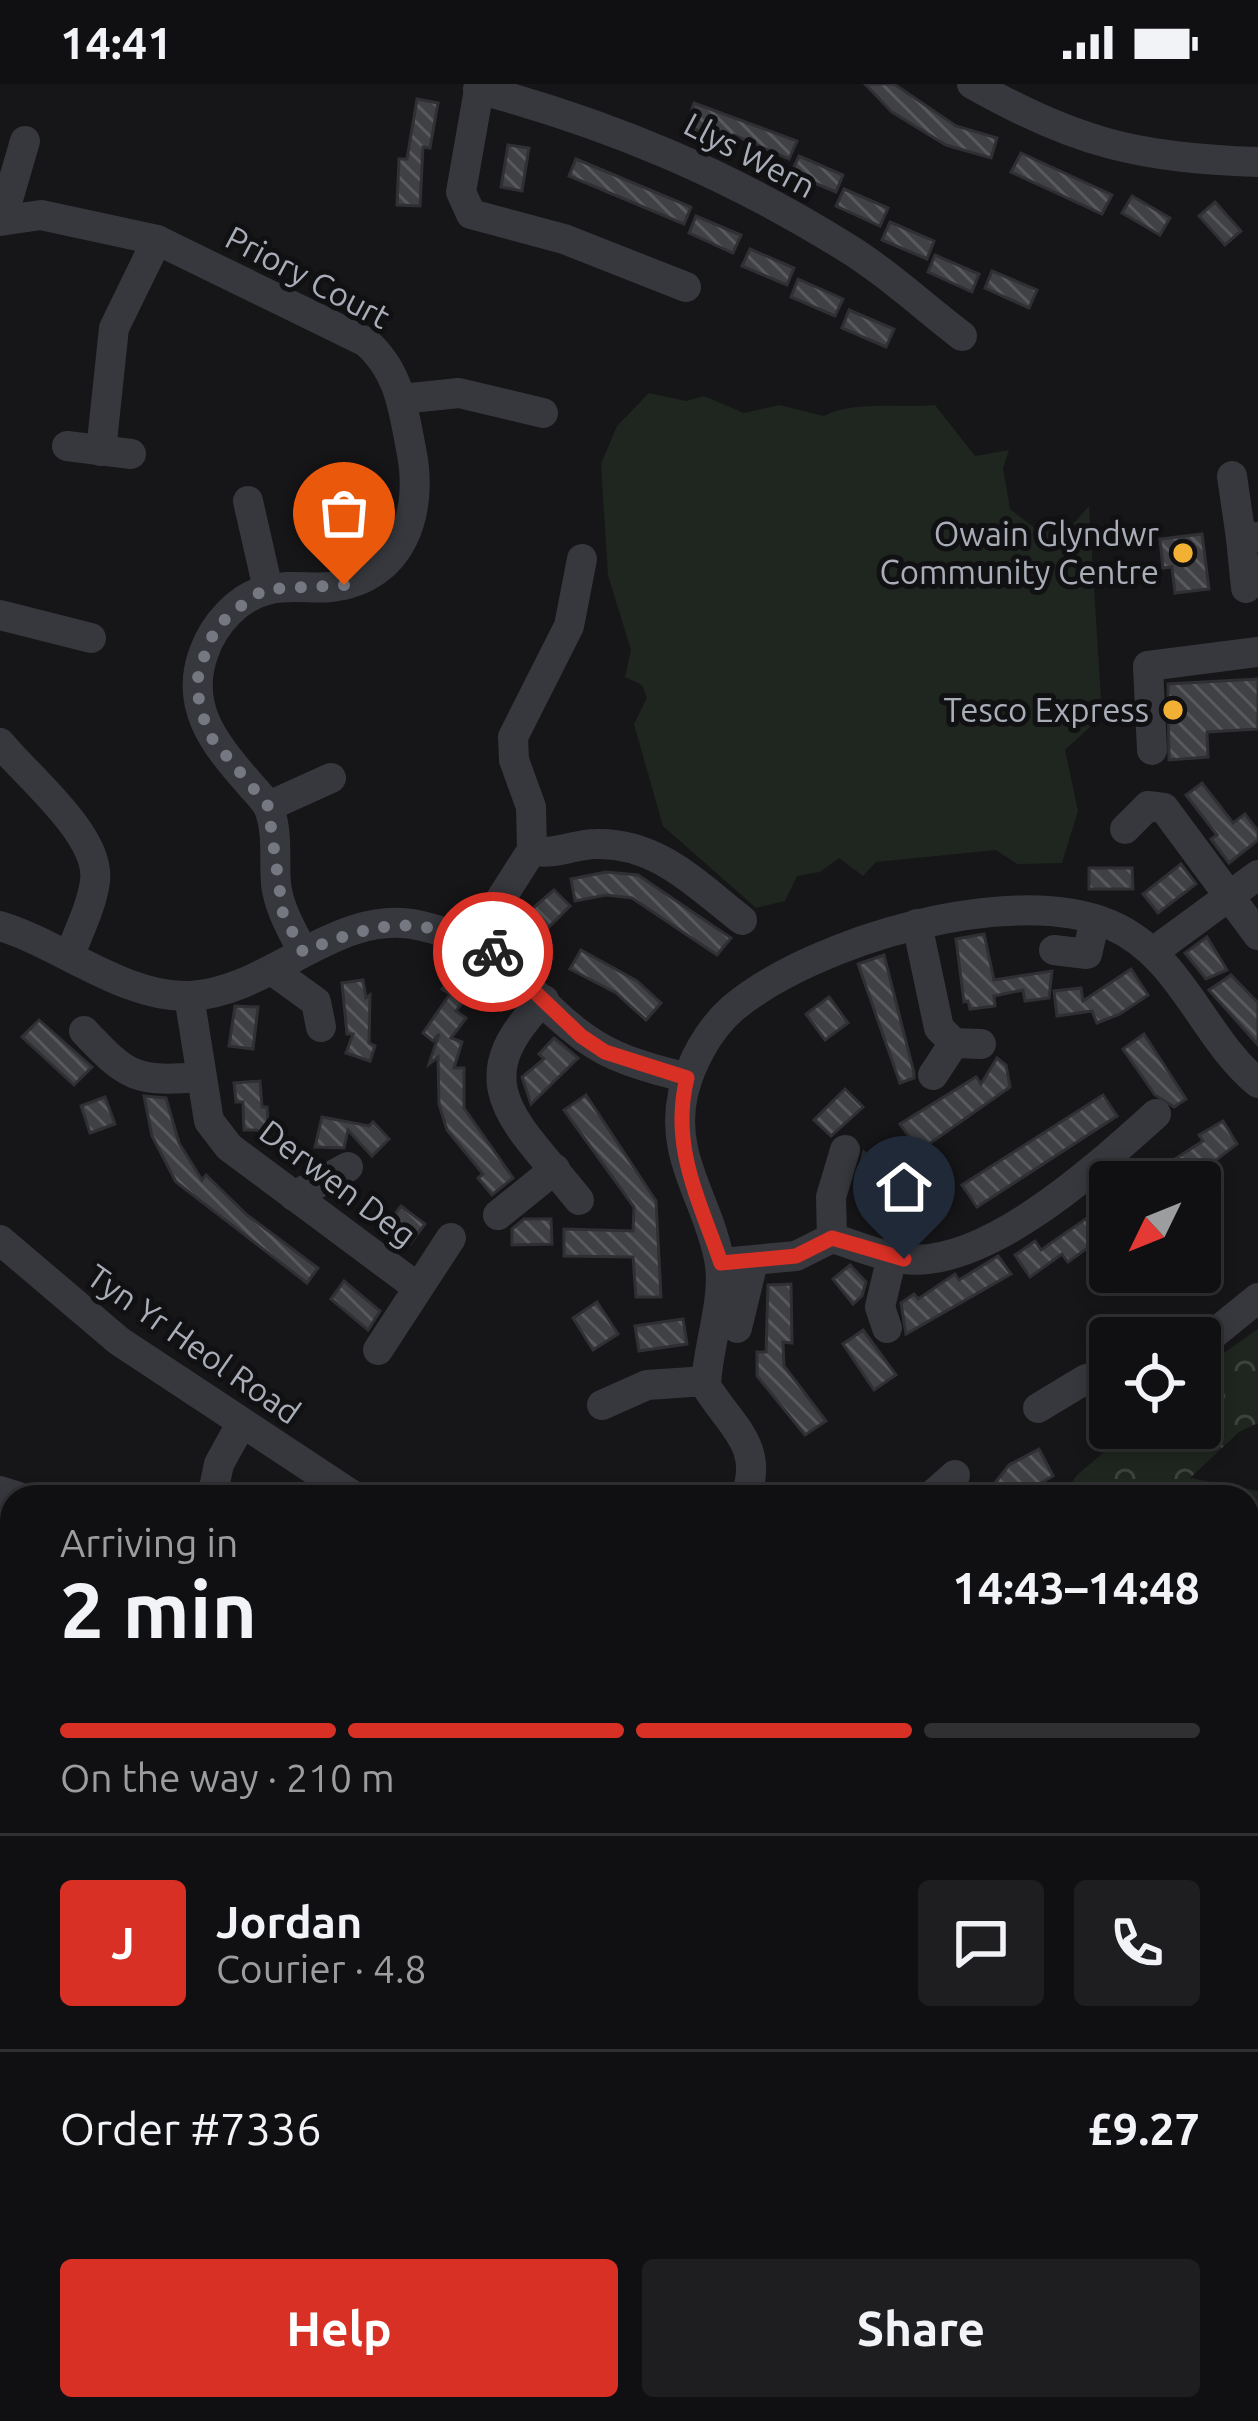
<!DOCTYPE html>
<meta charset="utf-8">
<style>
body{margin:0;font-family:Ubuntu,sans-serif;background:#1e1e20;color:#f1f3f6;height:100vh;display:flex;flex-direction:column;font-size:45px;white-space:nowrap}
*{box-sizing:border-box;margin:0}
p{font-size:39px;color:#9c9d9f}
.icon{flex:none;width:66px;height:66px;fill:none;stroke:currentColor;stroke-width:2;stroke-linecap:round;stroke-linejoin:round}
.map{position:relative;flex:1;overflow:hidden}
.drawer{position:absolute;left:0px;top:1401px;width:1260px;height:936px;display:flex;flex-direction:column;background:#101012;border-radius:36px 36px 0 0;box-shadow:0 6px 18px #0003,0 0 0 3px #303032}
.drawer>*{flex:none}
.needle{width:78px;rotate:227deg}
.tools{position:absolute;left:1089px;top:1077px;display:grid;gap:24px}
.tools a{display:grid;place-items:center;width:132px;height:132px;border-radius:12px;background:#101012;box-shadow:0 6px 18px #0003,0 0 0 3px #303032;font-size:60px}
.pin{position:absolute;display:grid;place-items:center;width:102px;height:102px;color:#fff;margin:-123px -51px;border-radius:50% 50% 50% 0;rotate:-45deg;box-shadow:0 0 12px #0007}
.pin .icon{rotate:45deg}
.courier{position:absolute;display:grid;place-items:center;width:120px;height:120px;margin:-60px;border:9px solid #d93025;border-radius:50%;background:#fff;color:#222;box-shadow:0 3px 15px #0007}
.overview em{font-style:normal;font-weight:700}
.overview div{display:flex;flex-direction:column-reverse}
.overview{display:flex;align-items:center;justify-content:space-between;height:204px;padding:0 60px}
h1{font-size:78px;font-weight:700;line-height:90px}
.bar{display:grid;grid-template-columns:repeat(4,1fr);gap:18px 12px;align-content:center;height:144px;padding:0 60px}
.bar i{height:15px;border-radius:9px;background:#303032}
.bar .selected{background:#d93025}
.bar p{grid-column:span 4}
.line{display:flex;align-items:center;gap:30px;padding:0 60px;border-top:3px solid #303032}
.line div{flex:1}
.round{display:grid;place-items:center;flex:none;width:126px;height:126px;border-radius:12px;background:#1e1e20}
.button{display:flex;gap:24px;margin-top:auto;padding:24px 60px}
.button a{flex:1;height:138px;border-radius:12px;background:#d93025;color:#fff;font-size:48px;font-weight:700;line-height:138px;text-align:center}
.button a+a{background:#1e1e20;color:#f1f3f6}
.status{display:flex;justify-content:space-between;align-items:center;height:84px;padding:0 60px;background:#101012;direction:ltr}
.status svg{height:33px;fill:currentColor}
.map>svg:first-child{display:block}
</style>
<div class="status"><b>14:41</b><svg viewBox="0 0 49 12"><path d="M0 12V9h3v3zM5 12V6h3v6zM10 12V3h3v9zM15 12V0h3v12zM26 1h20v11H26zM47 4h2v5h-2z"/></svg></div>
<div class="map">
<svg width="1258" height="2337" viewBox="0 0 1258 2337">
<defs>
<pattern id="forest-crowns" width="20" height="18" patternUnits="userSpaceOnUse" patternTransform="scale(3)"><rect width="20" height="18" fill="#1e261f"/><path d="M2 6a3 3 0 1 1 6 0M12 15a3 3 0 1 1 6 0" fill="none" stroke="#3c433d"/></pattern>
<pattern id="building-back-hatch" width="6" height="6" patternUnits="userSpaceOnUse" patternTransform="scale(3)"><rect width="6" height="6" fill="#404145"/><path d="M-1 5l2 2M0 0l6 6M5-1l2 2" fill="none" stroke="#595a5e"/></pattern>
</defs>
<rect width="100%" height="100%" fill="#161618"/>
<g fill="url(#forest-crowns)">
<path d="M1258,1245V1339L1239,1348L1190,1394L1258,1407V1745H1248V1413H1062L1078,1390L1133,1344H1200V1286Z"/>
<path d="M12,1734V1932L0,1927V1751Z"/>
<path d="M1258,1956V2337H1253L1248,2292V1962Z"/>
</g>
<path fill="#1e261f" d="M649,309L686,317L704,312L744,329L779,321L824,332C851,317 901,324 935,321L975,372L1009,366L1003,384L1010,425L1037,446L1065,449L1089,422L1102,632L1065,666L1078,727L1062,779L1017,780L996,766L876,778L863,792L839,774L820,788L797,792L785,817L756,824L663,742L634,640L647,614L642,601L625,593L631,566L608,491L601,380L617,342Z"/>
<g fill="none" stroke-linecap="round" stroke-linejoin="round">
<g stroke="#2c353c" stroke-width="36">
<path d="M1248,1612L1258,1611"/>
<path d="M0,1741L12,1729"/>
</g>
</g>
<g fill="url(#building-back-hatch)" stroke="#303034" stroke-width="3">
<path d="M865,0H894L956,42L997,54L991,74L946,61L892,28Z"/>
<path d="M417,15L438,19L430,64L423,63L420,122L397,121L399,75H407Z"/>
<path d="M694,19L797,57L789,75L734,51L731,58L686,42Z"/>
<path d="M508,61L529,64L522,107L501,103Z"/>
<path d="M1021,69L1112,111L1102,130L1011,88Z"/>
<path d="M799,72L843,91L836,108L791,89Z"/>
<path d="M576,75L691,123L684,140L569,92Z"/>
<path d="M844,105L888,124L880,142L836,122Z"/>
<path d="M1132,112L1170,134L1160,151L1122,129Z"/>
<path d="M1215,118L1241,147L1225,161L1199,132Z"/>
<path d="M696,132L741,151L733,169L689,149Z"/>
<path d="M890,138L934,157L927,175L882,156Z"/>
<path d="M750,165L794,184L787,201L742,182Z"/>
<path d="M935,171L979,190L972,208L928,188Z"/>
<path d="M992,187L1037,206L1029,224L985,204Z"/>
<path d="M798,195L843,215L835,232L791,213Z"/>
<path d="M849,226L894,245L886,263L842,244Z"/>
<path d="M1202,450L1209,505L1175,509L1172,483L1163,484L1160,455Z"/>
<path d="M1258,595V645L1207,648L1208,673L1169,676L1168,600Z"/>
<path d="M1202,699L1233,739L1245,730L1258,747V756L1229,779L1211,755L1217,751L1186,711Z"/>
<path d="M1181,780L1196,800L1158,829L1143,810Z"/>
<path d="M1089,784H1132L1133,805H1089Z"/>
<path d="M606,788L638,791L731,854L717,871L632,814L606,811L575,817L571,795Z"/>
<path d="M554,806L570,822L548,844L534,870L511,857L526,830Z"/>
<path d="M984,850L994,896L1052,887L1049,914L1025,917L1023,906L994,912L995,922L970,925L968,917L964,918L956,855Z"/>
<path d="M1207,853L1227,886L1206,895L1185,869Z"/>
<path d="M581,866L637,897L661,919L646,936L616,909L570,885Z"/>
<path d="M884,871L914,989V994L900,999L858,880Z"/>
<path d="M460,882L479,897L456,927L466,934L451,954L462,958L454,984H464V1024L513,1094L492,1111L478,1094L483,1090L447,1046L439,1020L438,973L429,980L439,950L433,957L423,949L450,910L442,905Z"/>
<path d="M1131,885L1148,911L1120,930L1097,939L1092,927L1057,932L1054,907L1081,904L1083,917Z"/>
<path d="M1231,891L1258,919V961L1209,906Z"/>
<path d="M363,896L366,914L370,911L369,959L375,962L370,977L346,969L353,950H347L342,899Z"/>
<path d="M829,913L848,939L825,956L806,930Z"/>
<path d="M235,922L258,923L253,965L229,962Z"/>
<path d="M39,936L92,983L74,1001L22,953Z"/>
<path d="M1144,950L1186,1015L1174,1023L1155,1011L1123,965Z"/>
<path d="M554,954L578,974L531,1020L522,993L544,975L539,970Z"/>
<path d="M997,974L1006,981L1010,1003L919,1067L900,1040L976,993L981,1000Z"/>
<path d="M260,997L262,1023H267L269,1058L257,1046H244L243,1018H236L234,999Z"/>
<path d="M845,1005L863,1023L831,1052L814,1036Z"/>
<path d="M586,1011L656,1117L661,1213H636L633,1173L564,1172V1145L633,1147L634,1123L564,1026Z"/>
<path d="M1103,1011L1117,1032L977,1123L962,1101Z"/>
<path d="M144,1012L166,1014L179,1059L202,1096L206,1091L247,1131L318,1184L307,1199L176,1098L152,1052Z"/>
<path d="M105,1013L115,1040L90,1049L81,1022Z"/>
<path d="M322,1033L369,1042L373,1038L389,1055L372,1072L348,1046L344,1064L315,1063Z"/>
<path d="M1223,1037L1237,1060L1203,1086L1184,1098H1139L1203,1057L1199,1051Z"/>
<path d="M864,1068L936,1140L920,1155L856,1097Z"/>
<path d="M1110,1118V1148L1068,1178L1062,1170L1030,1193L1015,1171L1035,1157L1041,1166Z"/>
<path d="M401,1122L425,1140L410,1160L386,1142Z"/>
<path d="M524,1135H551L552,1160L512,1161V1145Z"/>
<path d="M998,1172L1011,1190L906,1250L901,1219L914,1210L918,1215L955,1190L959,1196Z"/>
<path d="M850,1181L866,1198L862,1212L853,1220L833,1195Z"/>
<path d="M344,1197L380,1227L368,1246L331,1215Z"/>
<path d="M791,1200L792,1259L783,1258L784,1282L826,1337L805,1351L757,1292V1268H766L768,1201Z"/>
<path d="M597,1218L618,1250L593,1266L573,1234Z"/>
<path d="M683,1235L687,1260L639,1267L635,1242Z"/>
<path d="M863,1246L896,1291L874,1306L843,1260Z"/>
<path d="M1039,1365L1053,1392L1024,1408L1020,1402L1010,1413H984L1009,1381Z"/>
</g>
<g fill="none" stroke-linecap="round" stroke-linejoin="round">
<g stroke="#37383d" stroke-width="30">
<path d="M480,0L461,108L471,130L564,155L686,203"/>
<path d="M972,0C1076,59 1139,74 1258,78"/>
<path d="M478,5C610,40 728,90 844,162C885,187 923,222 962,252"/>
<path d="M2,136L25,57"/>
<path d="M0,137L41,131L157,156L114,244L101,367"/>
<path d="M157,156L366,258C399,287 403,323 411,365C424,426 404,495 331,503C310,505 288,500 267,506C238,513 214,540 204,568C184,621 214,660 248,698C255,707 266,716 270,727C278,751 274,775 276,800C279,825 292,846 303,868"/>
<path d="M401,315L459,309L543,329"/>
<path d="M67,362L131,370"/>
<path d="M1232,392L1241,454"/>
<path d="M248,417L268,505"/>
<path d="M1246,504L1241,454L1258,453"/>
<path d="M0,531L91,554"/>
<path d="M0,659C28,693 101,752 95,797C92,821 79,847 70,870"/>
<path d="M1152,666L1148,582L1258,568"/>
<path d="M269,722L331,694"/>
<path d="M1125,745L1148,722L1164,724L1258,851"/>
<path d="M532,766C554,772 574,760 596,760C657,758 697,801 742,836"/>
<path d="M917,840L939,944L954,959L981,960"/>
<path d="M0,842C60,860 124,914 189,912C271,909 337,821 422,842C517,865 517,905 585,954C617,977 651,984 687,994"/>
<path d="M474,857L532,766L531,723L514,676L513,653L569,542L582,475"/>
<path d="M1054,866L1087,870L1095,836"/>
<path d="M1153,868L1258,791"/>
<path d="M272,886L316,918L321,943"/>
<path d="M189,912L209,1037L229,1063L417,1203"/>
<path d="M544,916C458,1000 519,1040 579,1116"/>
<path d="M84,947C128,994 136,998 201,993"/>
<path d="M933,991L954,959"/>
<path d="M294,1112L348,1083"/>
<path d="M498,1131L555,1085"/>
<path d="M832,1154L831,1113L845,1066"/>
<path d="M0,1156L119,1257L355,1413"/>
<path d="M721,1179L796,1172L832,1154C855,1161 880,1172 903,1175C986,1186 1098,1082 1156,1030"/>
<path d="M737,1244L753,1178"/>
<path d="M887,1244L880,1223L892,1172"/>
<path d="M1200,1261L1258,1214"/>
<path d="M378,1266L451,1154"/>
<path d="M602,1321L647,1301L706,1297"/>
<path d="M1038,1324L1086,1295L1110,1291"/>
<path d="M0,1407L19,1413"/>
<path d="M212,1413L219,1380L241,1340"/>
<path d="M745,1413C766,1363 729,1340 706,1302C707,1263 727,1213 719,1175C708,1116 669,1073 683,1010C691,978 708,946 733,924C814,857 1011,798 1111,841C1182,872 1202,953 1258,999"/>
<path d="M930,1413L955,1391"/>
<path d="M116,2337L127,2325"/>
</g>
</g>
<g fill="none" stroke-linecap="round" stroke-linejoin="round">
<path stroke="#757880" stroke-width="12" stroke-dasharray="0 21.6" d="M344,501L268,505L253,512L216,543L198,588L199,621L210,652L268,722L283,830L303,868C374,838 422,828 493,868"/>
<path stroke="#d93025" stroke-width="15" d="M493,868L581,952L605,968L687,994C670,1062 699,1115 721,1179L796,1172L832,1154L904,1175"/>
</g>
<g fill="#f2b134" stroke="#111113" stroke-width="4.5">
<circle cx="1183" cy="469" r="12"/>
<circle cx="1173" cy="626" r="12"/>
</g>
<g text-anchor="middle" stroke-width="10" stroke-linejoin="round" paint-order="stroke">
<g font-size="33" fill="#a8adb8" stroke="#111113">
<text transform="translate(750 71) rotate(28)" y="12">Llys Wern</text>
<text transform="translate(308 193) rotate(28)" y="12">Priory Court</text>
<text transform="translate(338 1099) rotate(37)" y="12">Derwen Deg</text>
<text transform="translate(194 1260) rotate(35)" y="12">Tyn Yr Heol Road</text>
</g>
<g font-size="33" fill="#a8adb8" stroke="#111113" text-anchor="end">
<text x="1159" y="462">Owain Glyndwr<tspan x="1159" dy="38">Community Centre</tspan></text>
<text x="1149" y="638">Tesco Express</text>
</g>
</g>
</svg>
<div class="tools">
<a><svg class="needle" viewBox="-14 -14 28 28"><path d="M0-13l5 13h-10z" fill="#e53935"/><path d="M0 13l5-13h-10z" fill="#9c9d9f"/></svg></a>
<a><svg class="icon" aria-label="locate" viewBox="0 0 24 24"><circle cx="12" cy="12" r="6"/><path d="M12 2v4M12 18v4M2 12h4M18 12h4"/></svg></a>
</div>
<div class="pin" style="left:344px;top:501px;background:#ea580c"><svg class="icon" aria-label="bag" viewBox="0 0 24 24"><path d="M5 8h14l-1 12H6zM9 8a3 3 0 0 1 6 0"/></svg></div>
<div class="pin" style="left:904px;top:1175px;background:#1f2937"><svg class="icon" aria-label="home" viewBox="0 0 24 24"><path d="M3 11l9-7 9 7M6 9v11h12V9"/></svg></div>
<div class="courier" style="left:493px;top:868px"><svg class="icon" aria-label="bike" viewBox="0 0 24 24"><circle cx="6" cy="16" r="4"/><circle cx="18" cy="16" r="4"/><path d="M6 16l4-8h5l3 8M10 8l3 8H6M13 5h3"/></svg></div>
<section class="drawer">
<div class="overview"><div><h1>2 min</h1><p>Arriving in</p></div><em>14:43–14:48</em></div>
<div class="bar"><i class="selected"></i><i class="selected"></i><i class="selected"></i><i></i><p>On the way · 210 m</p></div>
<div class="line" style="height:216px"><b class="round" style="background:#d93025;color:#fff">J</b><div><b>Jordan</b><p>Courier · 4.8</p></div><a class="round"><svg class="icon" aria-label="chat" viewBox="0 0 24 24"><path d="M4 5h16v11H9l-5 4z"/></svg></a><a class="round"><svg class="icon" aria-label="phone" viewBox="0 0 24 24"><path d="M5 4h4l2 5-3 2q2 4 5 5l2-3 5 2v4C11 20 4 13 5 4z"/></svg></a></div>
<div class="line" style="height:156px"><div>Order #7336</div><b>£9.27</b></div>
<div class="button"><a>Help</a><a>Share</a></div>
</section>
</div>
